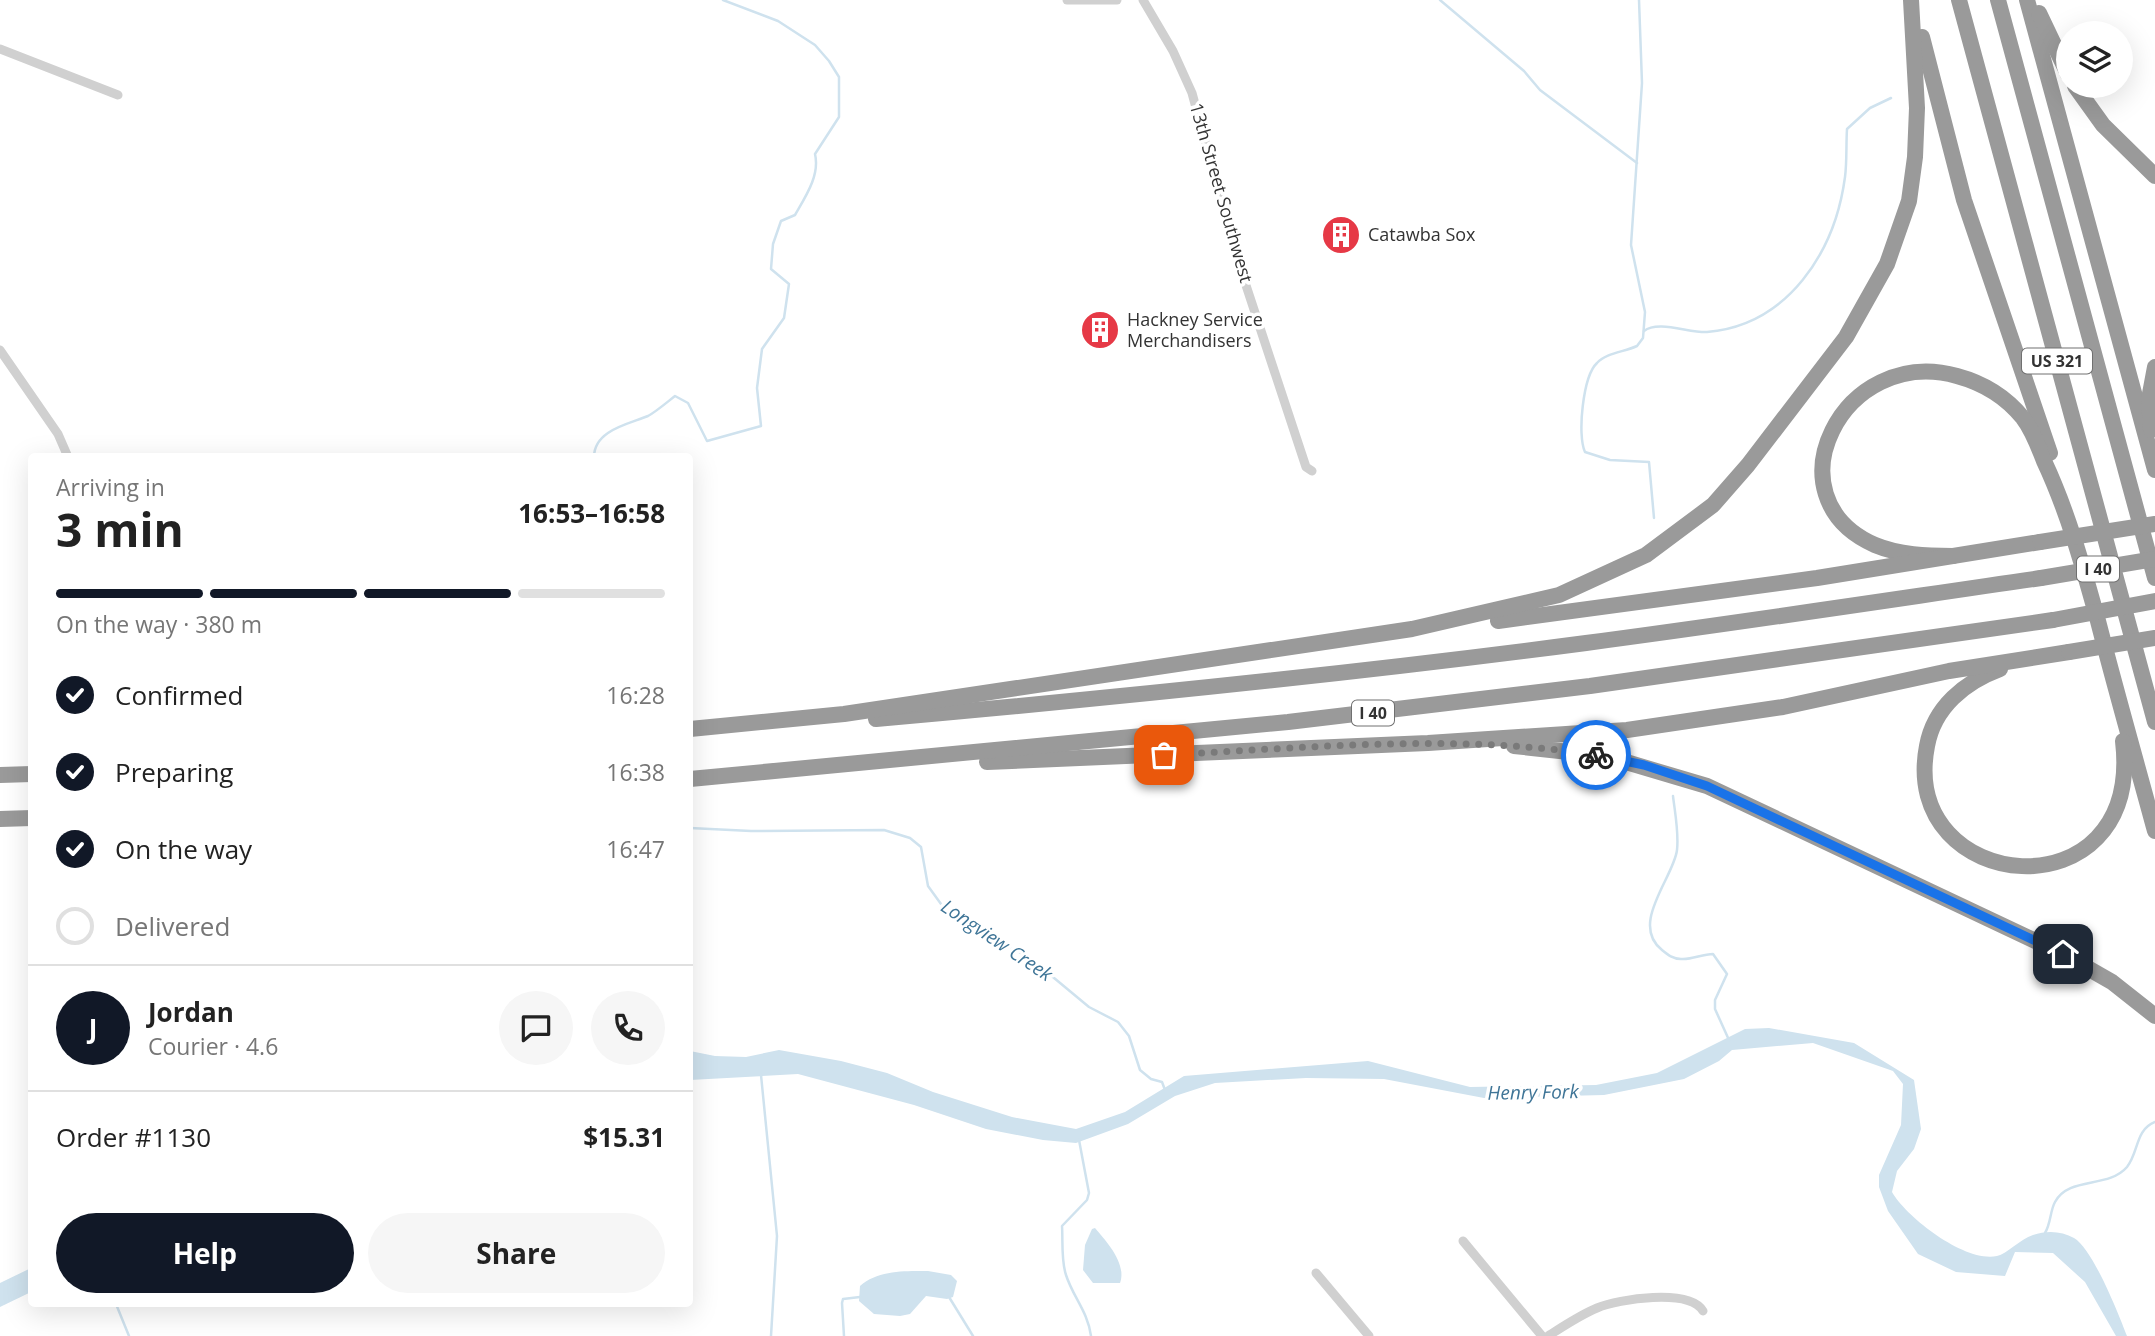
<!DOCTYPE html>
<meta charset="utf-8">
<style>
body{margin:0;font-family:"Open Sans",sans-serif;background:#f6f6f6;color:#222;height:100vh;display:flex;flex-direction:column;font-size:26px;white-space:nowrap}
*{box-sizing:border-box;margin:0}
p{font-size:23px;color:#767676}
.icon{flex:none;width:38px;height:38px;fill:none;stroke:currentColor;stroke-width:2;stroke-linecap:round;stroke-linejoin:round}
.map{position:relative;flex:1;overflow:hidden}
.drawer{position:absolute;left:28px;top:453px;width:665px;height:854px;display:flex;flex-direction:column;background:#fff;border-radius:7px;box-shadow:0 7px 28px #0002}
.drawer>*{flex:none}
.buttons{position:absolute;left:2056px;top:21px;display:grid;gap:14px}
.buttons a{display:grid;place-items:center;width:77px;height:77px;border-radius:50%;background:#fff;box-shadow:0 7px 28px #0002;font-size:35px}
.pin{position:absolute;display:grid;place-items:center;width:60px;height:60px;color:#fff;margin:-30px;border-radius:14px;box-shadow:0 4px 10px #0006}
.courier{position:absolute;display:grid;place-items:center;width:70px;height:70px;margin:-35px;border:5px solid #1a73e8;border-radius:50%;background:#fff;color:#222;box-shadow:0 2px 9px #0007}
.head em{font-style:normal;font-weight:700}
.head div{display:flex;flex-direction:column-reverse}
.head{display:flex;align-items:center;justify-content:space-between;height:119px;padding:0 28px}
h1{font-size:46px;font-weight:700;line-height:52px}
.bar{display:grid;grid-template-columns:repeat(4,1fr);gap:10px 7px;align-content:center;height:84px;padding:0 28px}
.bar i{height:9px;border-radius:5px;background:#e0e0e0}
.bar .active{background:#111827}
.bar p{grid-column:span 4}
.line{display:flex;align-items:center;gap:18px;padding:0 28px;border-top:2px solid #e0e0e0}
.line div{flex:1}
.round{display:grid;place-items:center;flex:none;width:74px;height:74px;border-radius:37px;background:#f6f6f6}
ol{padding:0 28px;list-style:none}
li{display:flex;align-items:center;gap:21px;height:77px}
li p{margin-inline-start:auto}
li .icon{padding:7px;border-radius:50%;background:#111827;color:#fff;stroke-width:4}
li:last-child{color:#767676}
li i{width:38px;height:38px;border:4px solid #e0e0e0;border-radius:50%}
.cta{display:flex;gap:14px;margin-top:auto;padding:14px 28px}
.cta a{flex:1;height:80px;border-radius:42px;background:#111827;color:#fff;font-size:28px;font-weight:700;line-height:80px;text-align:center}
.cta a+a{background:#f6f6f6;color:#222}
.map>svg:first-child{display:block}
</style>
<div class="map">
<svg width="2155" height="1336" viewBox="0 0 2155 1336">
<rect width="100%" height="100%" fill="#fff"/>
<g fill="#cfe2ee">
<path d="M1769,1028L1854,1043L1914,1080L1921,1129L1914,1149L1897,1171L1892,1192C1906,1217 1965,1263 1997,1256C2007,1254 2020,1239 2033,1235C2047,1230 2062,1231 2074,1238C2093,1249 2119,1315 2127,1336H2116L2085,1282L2053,1253L2015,1252L2005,1276L1956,1272L1918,1254L1888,1211L1879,1187V1175L1901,1125L1903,1084L1893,1071L1813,1043L1732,1050L1719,1061L1684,1079L1604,1095L1484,1098L1384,1079L1306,1078L1215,1083L1175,1096L1128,1124L1076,1143L1043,1140L986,1129L914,1105L798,1074L690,1080V1051L715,1056L746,1057L779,1050L841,1061L887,1073L933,1092L1012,1117L1076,1129L1125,1112L1184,1076L1368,1061L1470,1087L1596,1085L1657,1073L1745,1029Z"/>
<path d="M1095,1228C1107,1242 1127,1264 1120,1283H1093L1083,1270L1085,1245L1092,1229Z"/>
<path d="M31,1268V1292L0,1307V1283Z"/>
<path d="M928,1271L951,1275L957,1281L953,1297L947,1299L926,1296L910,1314L900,1316L874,1314L859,1301L860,1286C878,1270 905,1271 928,1271Z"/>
</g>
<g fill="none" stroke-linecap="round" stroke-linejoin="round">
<g stroke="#cfe2ee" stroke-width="2.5">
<path d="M1440,0L1524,71L1540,90L1637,163"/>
<path d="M1639,0L1642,83L1631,245L1645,312L1643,338L1637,346C1624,352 1606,353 1597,363C1583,376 1577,435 1585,452L1610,460L1649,462L1654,518"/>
<path d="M1644,331C1658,320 1689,333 1707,332C1788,325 1835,252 1845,177C1847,162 1846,145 1847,129L1870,108L1891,98"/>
<path d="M594,457C594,430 629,424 648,416C657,411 666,403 675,396L688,403L707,441L761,426L757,388L762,349L784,318L789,284L771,269L773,244L781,221L795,215C806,196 820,175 815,154L839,117V77L829,61L815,45L778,21L723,0"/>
<path d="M1673,796C1675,813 1679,833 1677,850C1674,877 1629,924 1662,950C1668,955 1673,959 1681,959C1692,960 1702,954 1713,954L1727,974L1715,1000V1009L1729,1040"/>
<path d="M690,828L751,831L884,830L910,838L921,847L928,886L941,904L965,922L1030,958L1089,1007L1118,1022L1129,1036L1140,1070L1151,1079L1162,1082L1165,1090"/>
<path d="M761,1075L777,1236L771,1336"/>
<path d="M1079,1140L1089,1193L1087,1200L1062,1226C1063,1241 1061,1260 1066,1275C1073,1297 1088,1312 1091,1336"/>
<path d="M2045,1233C2051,1223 2050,1211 2055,1202C2069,1176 2108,1189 2127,1167C2139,1152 2135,1130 2155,1122"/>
<path d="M949,1297L973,1336"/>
<path d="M116,1304L129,1336"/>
<path d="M844,1336L842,1303L843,1299L860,1297"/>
</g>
<g stroke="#d0d0d0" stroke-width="9">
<path d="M1067,0H1117"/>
<path d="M1143,0L1173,51L1192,93L1235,252L1306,467L1312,471"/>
<path d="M0,49L118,95"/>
<path d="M0,350L58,434L68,457"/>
<path d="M1463,1241L1542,1336"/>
<path d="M1316,1273L1369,1336"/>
<path d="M1548,1336C1564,1326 1580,1315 1597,1308C1619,1299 1689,1288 1703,1311"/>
</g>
<g stroke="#9a9a9a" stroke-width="16">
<path d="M1959,0L2155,722"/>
<path d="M1998,0L2155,578"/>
<path d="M2027,0L2155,470"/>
<path d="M2039,13L2068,74"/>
<path d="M1922,37L1964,200L2050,453"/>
<path d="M2075,86L2103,125L2155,176"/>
<path d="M2151,430L2149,399L2155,367"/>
<path d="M1953,556C1927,556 1899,555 1875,545C1766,497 1843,344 1957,376C1983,383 2006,397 2023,418C2033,431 2038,446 2044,461C2068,512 2083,567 2098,621C2116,691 2136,761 2155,831"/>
<path d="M1498,621L1817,578L2040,542"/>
<path d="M2000,669C1965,682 1934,707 1927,746C1898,895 2144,919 2123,741"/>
<path d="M876,719C1113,698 1350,674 1586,643C1738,623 1889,600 2041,578"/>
<path d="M690,729L844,714L1412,629L1559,595L1646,555L1713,505L1748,465L1846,337L1887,264L1909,201L1915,157L1917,108L1911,0"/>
<path d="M1514,746L1606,756L1707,786L2063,954L2112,982L2155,1016"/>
<path d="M987,762L1428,743L1627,730L1783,707L1949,671L2069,652"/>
<path d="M0,775L32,774"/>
<path d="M690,779L1288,722L1590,686L2053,620"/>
<path d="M0,819L32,818"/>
</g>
<g stroke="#9a9a9a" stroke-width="16">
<path d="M2040,542L2155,524"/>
<path d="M2041,578L2155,559"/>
<path d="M2053,620L2155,601"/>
<path d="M2069,652L2155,638"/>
</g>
</g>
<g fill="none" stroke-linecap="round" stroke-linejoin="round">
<path stroke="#7a7a7a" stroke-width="7" stroke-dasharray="0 12.6" d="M1164,755C1307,748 1453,733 1596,755"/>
<path stroke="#1a73e8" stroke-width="9" d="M1596,755L1644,765L1707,786L2063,954"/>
</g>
<defs>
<symbol id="building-disc" viewBox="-11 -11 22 22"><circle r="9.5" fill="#e63946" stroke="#fff"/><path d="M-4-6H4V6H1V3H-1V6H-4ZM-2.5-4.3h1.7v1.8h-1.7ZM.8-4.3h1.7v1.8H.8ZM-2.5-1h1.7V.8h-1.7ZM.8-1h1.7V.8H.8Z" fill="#fff"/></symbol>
</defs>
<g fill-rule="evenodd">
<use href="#building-disc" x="1319" y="213" width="44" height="44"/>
<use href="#building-disc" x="1078" y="308" width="44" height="44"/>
</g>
<g text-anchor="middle" stroke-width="7" stroke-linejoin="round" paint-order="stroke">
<g fill="#fff" stroke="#707070" stroke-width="2">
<rect x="2022" y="348.5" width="70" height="25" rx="5"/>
<rect x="2077" y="556.5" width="42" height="25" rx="5"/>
<rect x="1352" y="700.5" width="42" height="25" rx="5"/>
</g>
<g font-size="16" font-weight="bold" fill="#333">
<text x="2057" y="367">US 321</text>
<text x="2098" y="575">I 40</text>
<text x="1373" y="719">I 40</text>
</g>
<g font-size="18" fill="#333" stroke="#fff">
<text transform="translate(1221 193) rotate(74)" y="6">13th Street Southwest</text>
</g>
<g font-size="18" fill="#333" stroke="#fff" text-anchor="start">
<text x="1368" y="241">Catawba Sox</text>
<text x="1127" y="326">Hackney Service<tspan x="1127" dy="21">Merchandisers</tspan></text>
</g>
<g font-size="19" font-style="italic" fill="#3f7597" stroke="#fff">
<text transform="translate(997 940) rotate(34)" y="7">Longview Creek</text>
<text transform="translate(1533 1092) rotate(-1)" y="7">Henry Fork</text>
</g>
</g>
</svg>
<div class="buttons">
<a><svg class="icon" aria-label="layers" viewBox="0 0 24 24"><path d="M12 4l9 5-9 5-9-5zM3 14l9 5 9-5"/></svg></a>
</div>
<div class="pin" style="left:1164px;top:755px;background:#ea580c"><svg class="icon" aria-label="bag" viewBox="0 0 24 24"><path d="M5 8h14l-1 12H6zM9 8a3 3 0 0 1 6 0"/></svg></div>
<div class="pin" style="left:2063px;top:954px;background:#1f2937"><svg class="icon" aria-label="home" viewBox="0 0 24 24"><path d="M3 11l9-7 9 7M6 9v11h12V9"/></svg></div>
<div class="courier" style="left:1596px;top:755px"><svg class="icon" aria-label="bike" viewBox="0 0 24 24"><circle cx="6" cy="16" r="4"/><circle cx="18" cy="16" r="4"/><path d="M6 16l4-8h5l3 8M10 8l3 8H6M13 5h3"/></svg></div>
<section class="drawer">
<div class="head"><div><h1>3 min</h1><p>Arriving in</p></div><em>16:53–16:58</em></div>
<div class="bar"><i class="active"></i><i class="active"></i><i class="active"></i><i></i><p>On the way · 380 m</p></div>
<ol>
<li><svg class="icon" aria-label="check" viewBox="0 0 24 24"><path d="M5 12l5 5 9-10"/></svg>Confirmed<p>16:28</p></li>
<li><svg class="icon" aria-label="check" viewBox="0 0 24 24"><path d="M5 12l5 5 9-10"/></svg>Preparing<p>16:38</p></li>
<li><svg class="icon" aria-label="check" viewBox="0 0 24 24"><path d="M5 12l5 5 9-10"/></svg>On the way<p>16:47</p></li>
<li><i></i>Delivered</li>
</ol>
<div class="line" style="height:126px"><b class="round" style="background:#111827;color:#fff">J</b><div><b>Jordan</b><p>Courier · 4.6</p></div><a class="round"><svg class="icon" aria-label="chat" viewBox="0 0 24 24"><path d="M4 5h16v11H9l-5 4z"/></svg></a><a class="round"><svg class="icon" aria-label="phone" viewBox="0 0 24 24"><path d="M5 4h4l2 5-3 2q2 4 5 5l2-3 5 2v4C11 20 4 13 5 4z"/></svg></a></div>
<div class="line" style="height:91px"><div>Order #1130</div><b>$15.31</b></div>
<div class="cta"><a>Help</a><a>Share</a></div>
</section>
</div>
